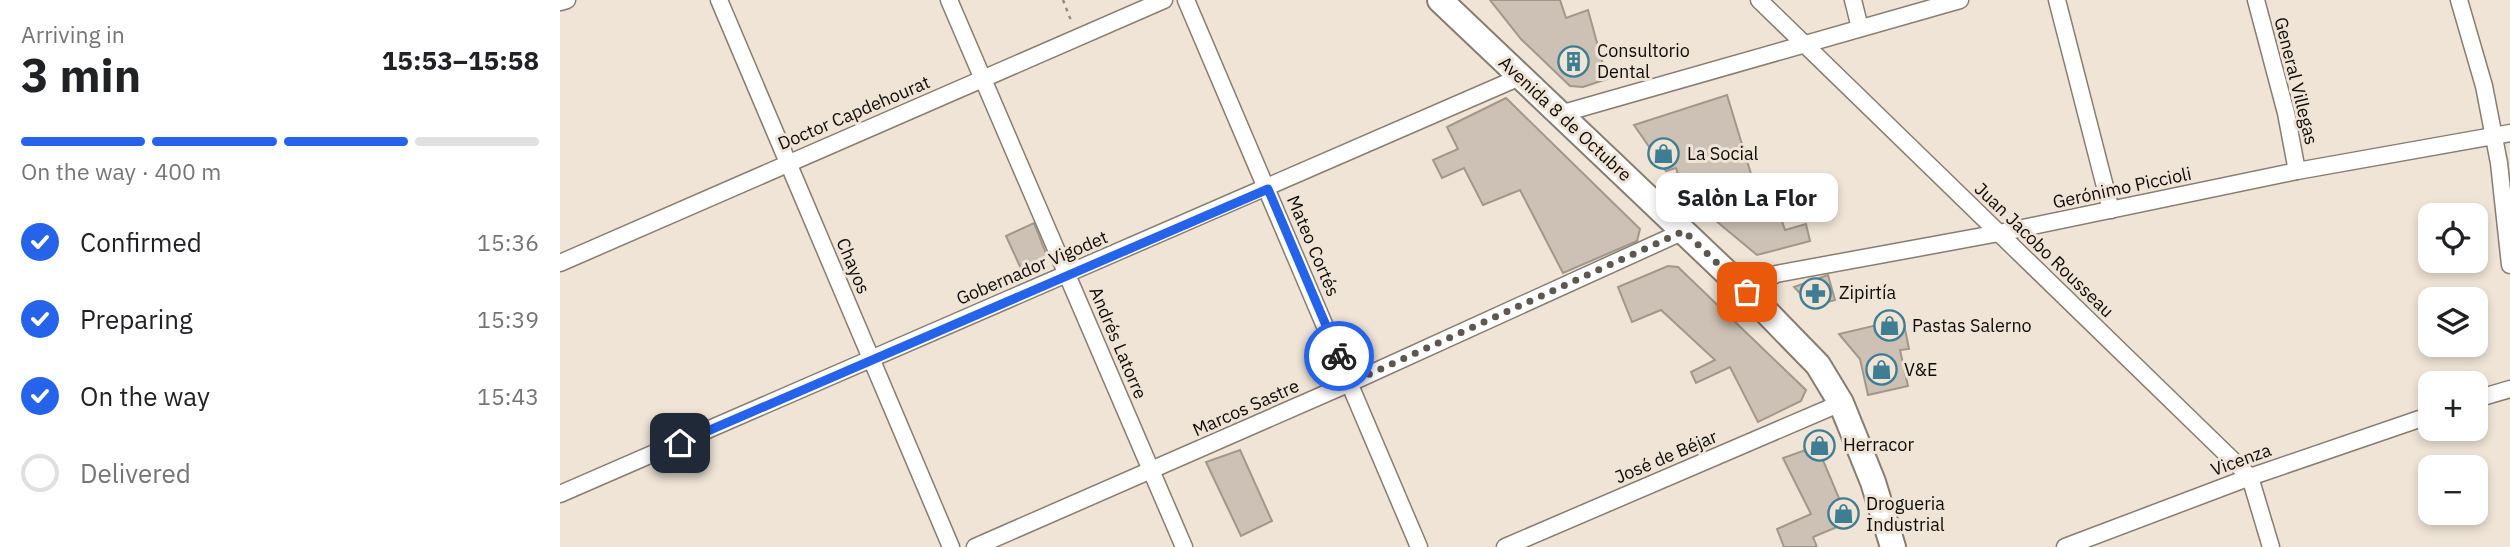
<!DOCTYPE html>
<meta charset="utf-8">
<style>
body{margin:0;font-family:"IBM Plex Sans",sans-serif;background:#f6f6f6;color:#202124;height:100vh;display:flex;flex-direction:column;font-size:26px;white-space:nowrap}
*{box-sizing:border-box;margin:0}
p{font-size:23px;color:#757577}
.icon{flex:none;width:38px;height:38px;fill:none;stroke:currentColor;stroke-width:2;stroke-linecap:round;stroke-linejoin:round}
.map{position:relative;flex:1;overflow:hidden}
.details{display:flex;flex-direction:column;background:#fff;width:560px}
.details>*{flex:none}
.controls{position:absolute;left:1858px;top:203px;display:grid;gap:14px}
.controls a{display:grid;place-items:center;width:70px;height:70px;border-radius:14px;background:#fff;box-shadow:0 4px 10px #0003;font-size:35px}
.pin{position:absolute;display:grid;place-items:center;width:60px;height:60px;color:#fff;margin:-30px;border-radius:14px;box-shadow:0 4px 10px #0006}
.courier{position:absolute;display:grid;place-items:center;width:70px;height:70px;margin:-35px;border:5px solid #2563eb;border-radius:50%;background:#fff;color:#222;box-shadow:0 2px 9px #0007}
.bubble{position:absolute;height:49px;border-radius:14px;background:#fff;box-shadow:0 4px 10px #0003;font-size:23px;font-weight:700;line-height:49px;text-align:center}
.overview em{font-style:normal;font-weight:700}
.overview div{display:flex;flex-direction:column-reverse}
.overview{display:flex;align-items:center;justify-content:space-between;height:119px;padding:0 21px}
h1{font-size:46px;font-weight:700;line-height:52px}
.bar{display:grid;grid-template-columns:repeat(4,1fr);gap:10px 7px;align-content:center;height:84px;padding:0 21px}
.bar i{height:9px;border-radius:5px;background:#e0e0e0}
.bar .on{background:#2563eb}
.bar p{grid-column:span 4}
ol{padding:0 21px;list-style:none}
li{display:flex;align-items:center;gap:21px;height:77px}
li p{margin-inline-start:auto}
li .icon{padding:7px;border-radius:50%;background:#2563eb;color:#fff;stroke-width:4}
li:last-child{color:#757577}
li i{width:38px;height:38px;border:4px solid #e0e0e0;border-radius:50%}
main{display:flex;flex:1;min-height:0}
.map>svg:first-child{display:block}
</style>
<main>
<section class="details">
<div class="overview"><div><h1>3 min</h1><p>Arriving in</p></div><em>15:53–15:58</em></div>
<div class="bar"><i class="on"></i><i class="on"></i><i class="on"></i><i></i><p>On the way · 400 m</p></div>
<ol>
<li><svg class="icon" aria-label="check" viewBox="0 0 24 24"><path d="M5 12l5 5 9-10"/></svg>Confirmed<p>15:36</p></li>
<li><svg class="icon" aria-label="check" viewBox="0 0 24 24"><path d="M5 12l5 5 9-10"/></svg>Preparing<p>15:39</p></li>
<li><svg class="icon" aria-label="check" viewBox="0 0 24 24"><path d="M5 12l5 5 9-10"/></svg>On the way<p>15:43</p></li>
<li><i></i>Delivered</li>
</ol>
</section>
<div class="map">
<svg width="1950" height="547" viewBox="0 0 1950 547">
<rect width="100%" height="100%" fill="#efe4d6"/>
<g fill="#ccc1b4" stroke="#a1978b" stroke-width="2">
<path d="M930,0H1000L1006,18L1028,10L1047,79L1023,87L1010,86L961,39Z"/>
<path d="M1167,95L1195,187L1209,183L1225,230L1246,224L1250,241L1197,255L1138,206L1132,186L1122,189L1116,168L1106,171L1074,125Z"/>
<path d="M946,98L1080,229L1077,241L1003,273L960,190L923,205L904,168L882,178L873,160L898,149L887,127Z"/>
<path d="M474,223L487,256L484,263L463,273L446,236Z"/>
<path d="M1108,266L1118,267L1246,390L1241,401L1198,422L1170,367L1136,383L1131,372L1155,360L1101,310L1072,322L1058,287Z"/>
<path d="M1268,275L1275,300L1257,305L1246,300L1234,287Z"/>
<path d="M1343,319L1349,349L1340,350L1348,386L1308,395L1300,359L1279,334Z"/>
<path d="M1257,446L1289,522L1253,537L1257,547H1224L1217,529L1251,514L1223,458Z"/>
<path d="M680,450L712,521L681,536L646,462Z"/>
</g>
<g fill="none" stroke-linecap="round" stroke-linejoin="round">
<defs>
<g id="street">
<path d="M159,0L391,547"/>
<path d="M389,0L624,547"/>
<path d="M626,0L859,547"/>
<path d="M1199,0L1690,477L1711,547"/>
<path d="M1293,0L1300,28"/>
<path d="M1497,0L1551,210"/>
<path d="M1696,0L1726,113L1737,171"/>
<path d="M1899,0L1924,86L1939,163L1950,265"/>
<path d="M0,2L7,0"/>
<path d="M1000,114L1400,0"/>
<path d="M0,263L604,0"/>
<path d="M1187,292L1216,274L1439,233L1737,171L1950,133"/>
<path d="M1916,399L1950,389"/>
<path d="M0,494L960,77"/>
<path d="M415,547L790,383L1124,231"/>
<path d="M945,547L1281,403"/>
<path d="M1505,547L1690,477L1871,415"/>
</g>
<path id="primary" d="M880,0L1187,292L1258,365L1281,403L1313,482L1333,547"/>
</defs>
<use href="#street" stroke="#877d71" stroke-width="19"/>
<use href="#primary" stroke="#877d71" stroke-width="28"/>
<path stroke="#958d83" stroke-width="2.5" stroke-dasharray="3.5 5" stroke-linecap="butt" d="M503,0L512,23"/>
<use href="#street" stroke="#fff" stroke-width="16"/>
<use href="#primary" stroke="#fff" stroke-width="24"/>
</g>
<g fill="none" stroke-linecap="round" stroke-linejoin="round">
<path stroke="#5d574f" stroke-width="7" stroke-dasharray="0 12.6" d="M779,356L790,383L1124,231L1187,292"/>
<path stroke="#2563eb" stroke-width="9" d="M120,443L708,189L779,356"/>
</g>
<defs>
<symbol id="building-ring" viewBox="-11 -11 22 22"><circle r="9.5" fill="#efe4d6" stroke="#3f7d92" stroke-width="1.5"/><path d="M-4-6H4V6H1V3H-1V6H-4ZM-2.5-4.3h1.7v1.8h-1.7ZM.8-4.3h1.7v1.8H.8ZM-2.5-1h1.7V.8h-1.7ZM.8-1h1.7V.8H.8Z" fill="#3f7d92"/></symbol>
<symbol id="shop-ring" viewBox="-11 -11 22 22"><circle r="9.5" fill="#efe4d6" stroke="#3f7d92" stroke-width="1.5"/><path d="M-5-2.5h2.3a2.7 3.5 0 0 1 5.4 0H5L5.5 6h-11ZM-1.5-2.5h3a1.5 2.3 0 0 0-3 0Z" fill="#3f7d92"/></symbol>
<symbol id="pharmacy-ring" viewBox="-11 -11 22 22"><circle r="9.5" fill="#efe4d6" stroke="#3f7d92" stroke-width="1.5"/><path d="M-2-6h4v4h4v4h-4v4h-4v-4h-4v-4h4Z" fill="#3f7d92"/></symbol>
</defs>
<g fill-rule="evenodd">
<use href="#building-ring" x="996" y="44" width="35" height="35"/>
<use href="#shop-ring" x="1086" y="136" width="35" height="35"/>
<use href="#pharmacy-ring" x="1238" y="276" width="35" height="35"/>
<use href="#shop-ring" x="1312" y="308" width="35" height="35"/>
<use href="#shop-ring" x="1304" y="352" width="35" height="35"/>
<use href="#shop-ring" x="1242" y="428" width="35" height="35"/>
<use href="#shop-ring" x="1266" y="496" width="35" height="35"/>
</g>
<g text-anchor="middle" stroke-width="6" stroke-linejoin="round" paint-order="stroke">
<g font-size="18" fill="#0e0b07" stroke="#efe4d6" text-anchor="start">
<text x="1037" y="57">Consultorio<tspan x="1037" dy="21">Dental</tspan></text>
<text x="1127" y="160">La Social</text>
<text x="1279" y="299">Zipirtía</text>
<text x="1352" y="332">Pastas Salerno</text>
<text x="1344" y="376">V&amp;E</text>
<text x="1283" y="451">Herracor</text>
<text x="1306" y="510">Drogueria<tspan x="1306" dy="21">Industrial</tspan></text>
</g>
<g font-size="18" fill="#0e0b07" stroke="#efe4d6">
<text transform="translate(1736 81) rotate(76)" y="6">General Villegas</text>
<text transform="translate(294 113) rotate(-23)" y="6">Doctor Capdehourat</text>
<text transform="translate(1005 119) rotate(43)" y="6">Avenida 8 de Octubre</text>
<text transform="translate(1562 188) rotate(-12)" y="6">Gerónimo Piccioli</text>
<text transform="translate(753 246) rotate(67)" y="6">Mateo Cortés</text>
<text transform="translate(1484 250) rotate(44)" y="6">Juan Jacobo Rousseau</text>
<text transform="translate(293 266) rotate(67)" y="6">Chayos</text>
<text transform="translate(472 268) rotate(-23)" y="6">Gobernador Vigodet</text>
<text transform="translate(558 343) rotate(67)" y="6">Andrés Latorre</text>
<text transform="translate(686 408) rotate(-24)" y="6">Marcos Sastre</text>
<text transform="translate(1106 457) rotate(-23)" y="6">José de Béjar</text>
<text transform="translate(1681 460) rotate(-20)" y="6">Vicenza</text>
</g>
</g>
</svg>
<div class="controls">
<a><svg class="icon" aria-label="locate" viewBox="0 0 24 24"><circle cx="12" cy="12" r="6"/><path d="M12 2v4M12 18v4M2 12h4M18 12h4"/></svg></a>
<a><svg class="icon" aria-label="layers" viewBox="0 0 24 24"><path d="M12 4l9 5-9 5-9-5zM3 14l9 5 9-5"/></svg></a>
<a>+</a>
<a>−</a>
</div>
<div class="pin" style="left:1187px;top:292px;background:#ea580c"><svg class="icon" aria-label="bag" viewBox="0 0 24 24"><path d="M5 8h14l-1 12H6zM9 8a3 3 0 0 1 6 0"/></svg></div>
<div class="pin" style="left:120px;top:443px;background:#1f2937"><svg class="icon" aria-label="home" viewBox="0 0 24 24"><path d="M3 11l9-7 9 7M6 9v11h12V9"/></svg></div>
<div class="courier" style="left:779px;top:356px"><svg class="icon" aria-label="bike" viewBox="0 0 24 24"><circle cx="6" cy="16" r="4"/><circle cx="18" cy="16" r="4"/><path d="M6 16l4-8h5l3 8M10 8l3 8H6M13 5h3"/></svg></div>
<div class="bubble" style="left:1096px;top:173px;width:182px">Salòn La Flor</div>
</div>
</main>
